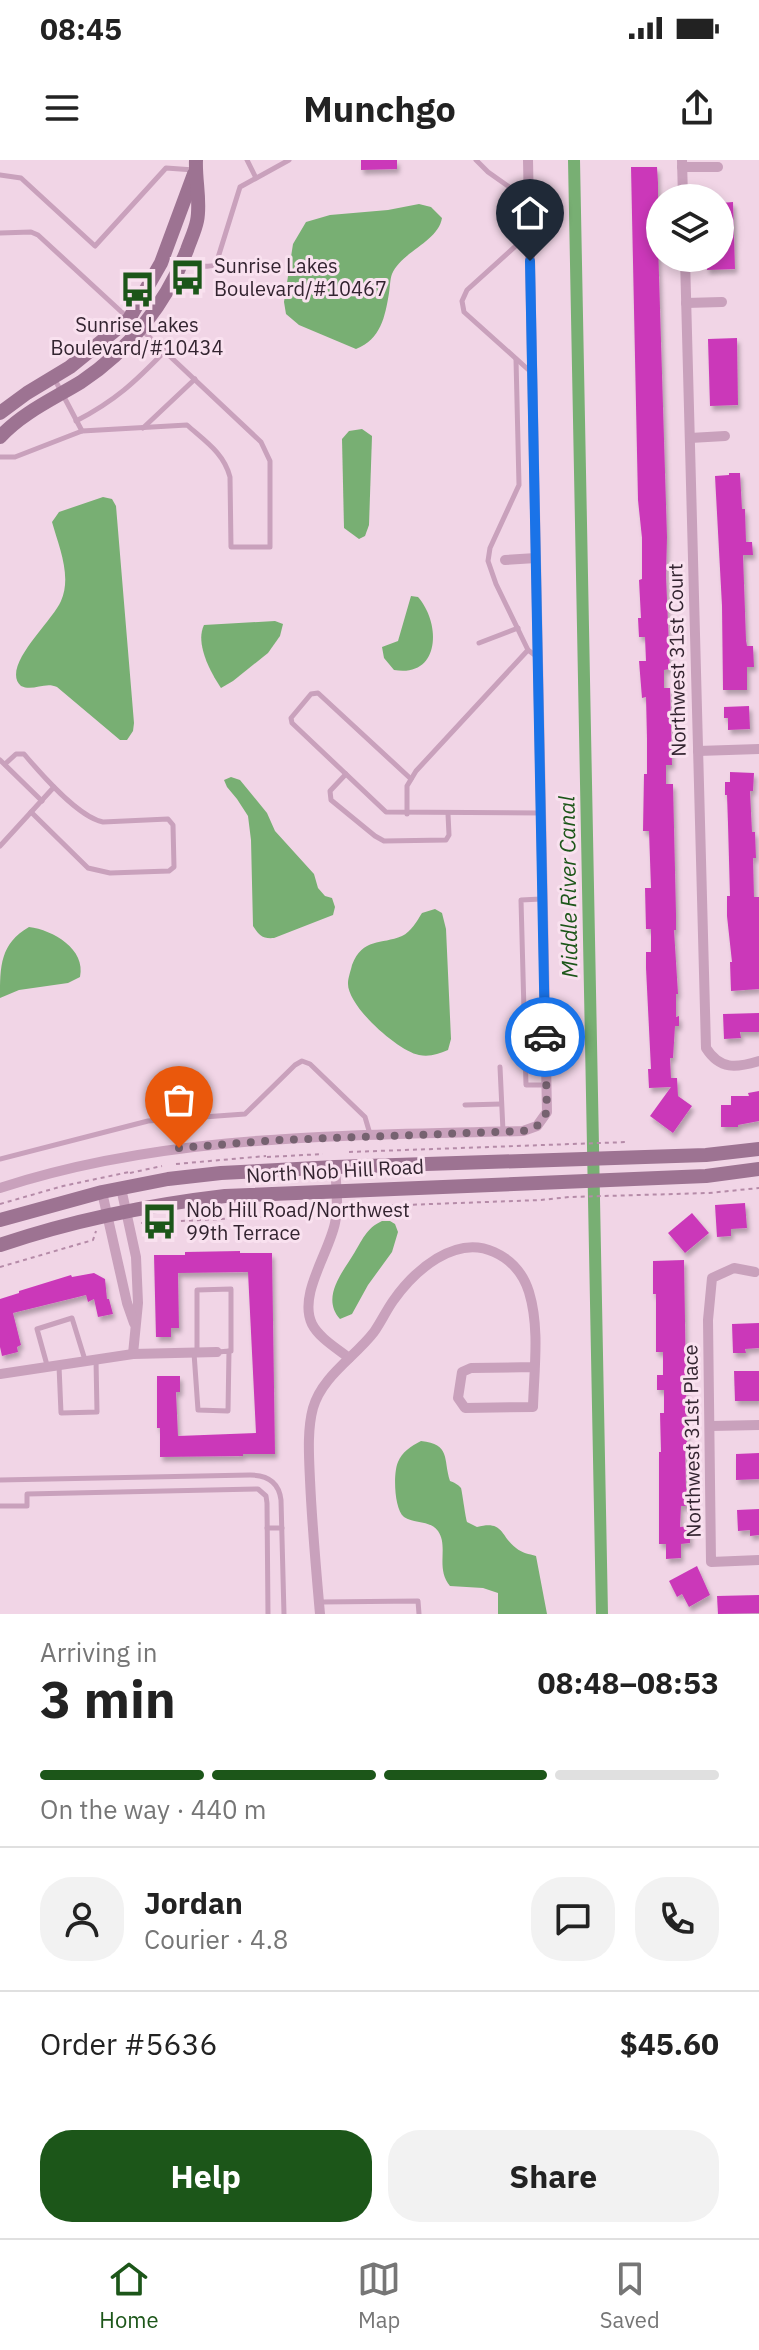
<!DOCTYPE html>
<meta charset="utf-8">
<style>
body{margin:0;font-family:"IBM Plex Sans",sans-serif;background:#f2f2f2;color:#222;height:100vh;display:flex;flex-direction:column;font-size:30px;white-space:nowrap}
*{box-sizing:border-box;margin:0}
p{font-size:26px;color:#767676}
.icon{flex:none;width:44px;height:44px;fill:none;stroke:currentColor;stroke-width:2;stroke-linecap:round;stroke-linejoin:round}
.map{position:relative;height:1454px;overflow:hidden}
.panel{display:flex;flex-direction:column;background:#fff;flex:1}
.panel>*{flex:none}
.controls{position:absolute;left:646px;top:24px;display:grid;gap:16px}
.controls a{display:grid;place-items:center;width:88px;height:88px;border-radius:50%;background:#fff;box-shadow:0 4px 12px #0003;font-size:40px}
.pin{position:absolute;display:grid;place-items:center;width:68px;height:68px;color:#fff;margin:-82px -34px;border-radius:50% 50% 50% 0;rotate:-45deg;box-shadow:0 0 8px #0007}
.pin .icon{rotate:45deg}
.courier{position:absolute;display:grid;place-items:center;width:80px;height:80px;margin:-40px;border:6px solid #1a73e8;border-radius:50%;background:#fff;color:#222;box-shadow:0 2px 10px #0007}
.head em{font-style:normal;font-weight:700}
.head div{display:flex;flex-direction:column-reverse}
.head{display:flex;align-items:center;justify-content:space-between;height:136px;padding:0 40px}
h1{font-size:52px;font-weight:700;line-height:60px}
.bar{display:grid;grid-template-columns:repeat(4,1fr);gap:12px 8px;align-content:center;height:96px;padding:0 40px}
.bar i{height:10px;border-radius:6px;background:#e0e0e0}
.bar .selected{background:#1c5619}
.bar p{grid-column:span 4}
.line{display:flex;align-items:center;gap:20px;padding:0 40px;border-top:2px solid #e0e0e0}
.line div{flex:1}
.round{display:grid;place-items:center;flex:none;width:84px;height:84px;border-radius:32px;background:#f2f2f2}
.cta{display:flex;gap:16px;margin-top:auto;padding:16px 40px}
.cta a{flex:1;height:92px;border-radius:32px;background:#1c5619;color:#fff;font-size:32px;font-weight:700;line-height:92px;text-align:center}
.cta a+a{background:#f2f2f2;color:#222}
.status{display:flex;justify-content:space-between;align-items:center;height:56px;padding:0 40px;background:#fff;direction:ltr}
.status svg{height:22px;fill:currentColor}
header{display:flex;justify-content:space-between;align-items:center;height:104px;padding:0 40px;background:#fff;font-size:36px;font-weight:700}
.dock{display:flex;justify-content:space-around;align-items:center;height:112px;border-top:2px solid #e0e0e0;background:#fff;font-size:22px;color:#767676}
.dock a{display:grid;justify-items:center;gap:4px}
.dock .selected{color:#1c5619}
.map>svg:first-child{display:block}
</style>
<div class="status"><b>08:45</b><svg viewBox="0 0 49 12"><path d="M0 12V9h3v3zM5 12V6h3v6zM10 12V3h3v9zM15 12V0h3v12zM26 1h20v11H26zM47 4h2v5h-2z"/></svg></div>
<header><svg class="icon" aria-label="menu" viewBox="0 0 24 24"><path d="M4 6h16M4 12h16M4 18h16"/></svg>Munchgo<svg class="icon" aria-label="share" viewBox="0 0 24 24"><path d="M12 15V3M7 8l5-5 5 5M5 13v7h14v-7"/></svg></header>
<div class="map">
<svg width="759" height="1454" viewBox="0 0 759 1454">
<defs>
<filter id="shadow"><feDropShadow dx="2.5" dy="4.5" stdDeviation="2" flood-color="#0004"/></filter>
</defs>
<rect width="100%" height="100%" fill="#f1d5e6"/>
<g fill="#78af73">
<path d="M419,44L431,47L442,58C438,82 402,91 392,114C390,119 390,127 389,133C385,157 381,179 356,189L299,165L286,154L284,142L293,84L306,62L330,55L388,50Z"/>
<path d="M362,269L372,276L369,365L365,376L359,379L344,368L342,279L349,271Z"/>
<path d="M103,337L112,339L116,346L134,563L133,571L127,580H120L57,527C45,521 33,532 21,526C0,507 52,462 61,441C72,416 59,387 52,362L59,352Z"/>
<path d="M411,436L418,437C441,463 441,518 394,510L384,498L382,487L398,481Z"/>
<path d="M275,461L283,464L280,476L268,493L233,521L221,528C210,512 195,483 204,465Z"/>
<path d="M231,617L240,620L267,653L275,671L314,714L318,728L325,736L332,738L335,747L333,755L274,778C262,779 259,775 253,766L251,680L248,656L237,639L227,627L224,620Z"/>
<path d="M435,749L442,753L446,769L451,879L448,890C438,894 430,897 419,895C398,891 347,846 348,823C348,818 351,810 352,805C363,777 381,785 402,776C411,772 417,761 422,753Z"/>
<path d="M29,767C53,770 86,789 80,817L68,823L19,830L0,838C0,806 0,784 29,767Z"/>
<path d="M382,1061H390L395,1064L398,1072L392,1092L368,1125L352,1154L340,1159C321,1138 342,1113 353,1095C362,1081 366,1068 382,1061Z"/>
<path d="M421,1281C451,1284 443,1299 450,1321C453,1322 459,1325 461,1328C462,1331 465,1354 467,1362L477,1367C504,1360 500,1376 516,1388C522,1393 529,1394 536,1396L547,1454H498V1433L483,1428L450,1426C435,1408 449,1387 438,1371C430,1360 414,1364 404,1357C394,1349 393,1313 398,1302C402,1292 411,1286 421,1281Z"/>
</g>
<g fill="none" stroke-linecap="round" stroke-linejoin="round">
<path stroke="#78af73" stroke-width="12" d="M574,0L602,1454"/>
</g>
<g fill="#cb39b9" filter="url(#shadow)">
<path d="M361,0H397V9L361,10Z"/>
<path d="M631,7H657L658,23V83L667,377L666,416L670,509L664,510V528H670L672,605H666V624H673L676,754V770H674L678,834H676V857L679,856V866H675L673,898H670L671,918H677L678,936L692,946L673,973L650,956L671,927L649,928L648,909H651L646,808V792H651V769H646L645,728H651L649,671H643L644,614H647V579L646,537L642,538L639,501H646L645,477H639L638,458H641L639,420L642,419V378L638,340Z"/>
<path d="M733,42L735,109L707,110L706,98H720V43Z"/>
<path d="M737,178L738,245L710,246L708,179Z"/>
<path d="M729,313H740L742,349H745L746,382H752L753,395H743L746,480L747,486H753L754,507H747V530H723L722,446L715,316L729,315Z"/>
<path d="M749,546L750,569L728,570V558H724V547Z"/>
<path d="M730,612L754,613L753,631H750L752,672H755L756,698H753L754,737H759V829L731,831L730,802H732L727,756V736H730L728,664L727,635H725V622H730Z"/>
<path d="M759,853V872H740L741,878L724,879L723,854Z"/>
<path d="M759,931V961L738,965V967H721V945H731V936H749L748,933Z"/>
<path d="M745,1043L747,1068L731,1069V1076L717,1077L715,1045Z"/>
<path d="M692,1053L709,1073L685,1093L668,1073Z"/>
<path d="M240,1091V1093H272L275,1294H243V1296L160,1297V1268H157V1216H180V1232H176L178,1276L256,1273L248,1112L178,1113L179,1168H171V1177H156L154,1095H185V1092Z"/>
<path d="M684,1100L687,1284L685,1285L686,1329H689V1346H681L680,1367L690,1366V1383L681,1384V1398L666,1399V1384H659V1292H661L660,1253H664V1230H657V1215H663V1192H656V1134H653V1101Z"/>
<path d="M94,1113L105,1119L107,1139H109L113,1154L98,1157L94,1139L88,1142L86,1135L13,1153L21,1185L17,1187L18,1192L2,1196L0,1187V1139L19,1133V1131L71,1115L72,1117Z"/>
<path d="M759,1163V1188L745,1189L746,1193H733L732,1164Z"/>
<path d="M734,1211H759V1241H735Z"/>
<path d="M759,1293V1319L736,1320V1294Z"/>
<path d="M759,1349V1375L750,1376V1370L738,1371L737,1350Z"/>
<path d="M697,1406L710,1435L689,1447L682,1434L677,1437L669,1421Z"/>
<path d="M759,1435V1453L718,1454L717,1436Z"/>
</g>
<g fill="none" stroke-linecap="round" stroke-linejoin="round">
<g stroke="#b58ba8" stroke-width="2" stroke-dasharray="4 4" stroke-linecap="butt">
<path d="M349,992L628,982"/>
<path d="M267,997L323,994"/>
<path d="M176,1004L266,996"/>
<path d="M130,1013L162,1006"/>
<path d="M0,1044L63,1026L129,1012"/>
<path d="M349,1047L541,1040L569,1037L709,1033L759,1028"/>
<path d="M141,1063L302,1055L311,1059L324,1053"/>
<path d="M0,1107L93,1080L96,1071"/>
</g>
<g stroke="#c9a1bc" stroke-width="5">
<path d="M247,0L256,18"/>
<path d="M476,0L488,12L529,41"/>
<path d="M0,15L21,18L95,86L166,8L194,10"/>
<path d="M0,73L31,72L38,75L127,157"/>
<path d="M529,74L467,130L462,141L464,152L532,213"/>
<path d="M184,100C194,103 207,110 216,104L240,27L289,0"/>
<path d="M516,199L519,325L490,388L488,401L496,424L528,490L536,496"/>
<path d="M54,218L82,271L187,265C205,281 224,293 230,317L231,387H270V301L261,282L143,171"/>
<path d="M76,261C115,241 135,222 165,191"/>
<path d="M143,268L195,219"/>
<path d="M0,297H15L82,271"/>
<path d="M479,483L518,468"/>
<path d="M0,600L42,641"/>
<path d="M5,604L16,594H24C41,614 78,657 103,662L168,659L173,665L174,707L169,711L110,713L88,708L31,652"/>
<path d="M346,614L330,631L331,640L375,676L384,681L446,680L449,675L448,654"/>
<path d="M411,619L318,533L311,534L291,558L292,563L386,652L541,653"/>
<path d="M407,654V626L416,611L528,490"/>
<path d="M0,686L54,627"/>
<path d="M541,739L521,740L526,925H546"/>
<path d="M500,907L503,971"/>
<path d="M465,945L501,944"/>
<path d="M0,999L148,961L245,954L295,905L302,901L310,904L365,957L370,974"/>
<path d="M197,1191V1130L231,1129V1191H229"/>
<path d="M194,1193L198,1250L228,1251L229,1191L218,1192"/>
<path d="M47,1205L37,1169L72,1158L85,1200"/>
<path d="M59,1206L61,1253L97,1252L96,1200"/>
<path d="M0,1320L250,1315C267,1315 279,1322 281,1340L284,1454"/>
<path d="M0,1346H27V1334L258,1329L266,1336L267,1343L268,1454"/>
<path d="M267,1368H282"/>
<path d="M321,1442L418,1441L419,1454"/>
</g>
<g stroke="#c9a1bc" stroke-width="10">
<path d="M682,0L683,38"/>
<path d="M682,7H718"/>
<path d="M685,98L706,888C720,910 736,908 759,901"/>
<path d="M686,143L722,142"/>
<path d="M690,278L725,276"/>
<path d="M505,400L536,398"/>
<path d="M698,591L759,589"/>
<path d="M335,1007C336,1025 339,1046 335,1063C329,1093 298,1135 312,1164C319,1178 338,1189 349,1198"/>
<path d="M0,1028C168,973 348,976 523,971L537,966L547,952L528,0"/>
<path d="M121,1028L136,1097L138,1143L133,1194"/>
<path d="M102,1032L127,1143L134,1163"/>
<path d="M755,1112L734,1108L712,1118L708,1160L711,1402L759,1400"/>
<path d="M0,1214L133,1194L217,1192"/>
<path d="M711,1266L759,1265"/>
<path d="M320,1454C316,1409 312,1365 310,1320C309,1297 307,1270 313,1248C322,1216 355,1197 374,1172C381,1162 386,1151 393,1141C414,1111 455,1074 494,1092C512,1100 523,1113 529,1132C540,1168 534,1210 533,1247L465,1248L458,1238L462,1212L471,1208L534,1207"/>
</g>
<g stroke="#9d7392" stroke-width="14">
<path d="M0,253L27,233L70,207L129,159L161,103L194,14"/>
<path d="M0,277C22,253 53,239 81,222C129,190 166,144 187,90C190,81 195,71 197,61C201,42 195,20 196,0"/>
<path d="M0,1060L102,1032L168,1019L221,1013L335,1007L706,995L759,989"/>
<path d="M0,1085C74,1060 148,1045 225,1036L706,1016L759,1009"/>
</g>
</g>
<g fill="none" stroke-linecap="round" stroke-linejoin="round">
<path stroke="#766270" stroke-width="8" stroke-dasharray="0 14.4" d="M179,988L278,980L523,971L537,966L547,952L545,877"/>
<path stroke="#1a73e8" stroke-width="10" d="M530,101L545,877"/>
</g>
<defs>
<symbol id="bus-bare" viewBox="-9 -9 18 18"><path d="M-5-6H5V4H4V6H2V4H-2V6H-4V4H-5ZM-3.5-4V0h7V-4ZM-3.5 1.2v1.5H-2V1.2ZM2 1.2v1.5H3.5V1.2Z" fill="#1c5619" stroke="#f9e1ef" stroke-width="2.5" paint-order="stroke"/></symbol>
</defs>
<g fill-rule="evenodd">
<use href="#bus-bare" x="162" y="92" width="51" height="51"/>
<use href="#bus-bare" x="112" y="104" width="51" height="51"/>
<use href="#bus-bare" x="134" y="1036" width="51" height="51"/>
</g>
<g text-anchor="middle" stroke-width="6" stroke-linejoin="round" paint-order="stroke">
<g font-size="20" fill="#332430" stroke="#f9e1ef" text-anchor="start">
<text x="214" y="113">Sunrise Lakes<tspan x="214" dy="23">Boulevard/#10467</tspan></text>
<text x="137" y="172" text-anchor="middle">Sunrise Lakes<tspan x="137" dy="23">Boulevard/#10434</tspan></text>
<text x="186" y="1057">Nob Hill Road/Northwest<tspan x="186" dy="23">99th Terrace</tspan></text>
</g>
<g font-size="20" fill="#332430" stroke="#f9e1ef">
<text transform="translate(677 500) rotate(-91)" y="7">Northwest 31st Court</text>
<text transform="translate(335 1011) rotate(-3)" y="7">North Nob Hill Road</text>
<text transform="translate(692 1281) rotate(-91)" y="7">Northwest 31st Place</text>
</g>
<g font-size="22" font-style="italic" fill="#1c5619" stroke="#f9e1ef">
<text transform="translate(568 727) rotate(-91)" y="8">Middle River Canal</text>
</g>
</g>
</svg>
<div class="controls">
<a><svg class="icon" aria-label="layers" viewBox="0 0 24 24"><path d="M12 4l9 5-9 5-9-5zM3 14l9 5 9-5"/></svg></a>
</div>
<div class="pin" style="left:179px;top:988px;background:#ea580c"><svg class="icon" aria-label="bag" viewBox="0 0 24 24"><path d="M5 8h14l-1 12H6zM9 8a3 3 0 0 1 6 0"/></svg></div>
<div class="pin" style="left:530px;top:101px;background:#1f2937"><svg class="icon" aria-label="home" viewBox="0 0 24 24"><path d="M3 11l9-7 9 7M6 9v11h12V9"/></svg></div>
<div class="courier" style="left:545px;top:877px"><svg class="icon" aria-label="car" viewBox="0 0 24 24"><path d="M5 17H2v-5l4-1 3-4h7l3 4 3 1v5h-3M9 17h6M6 11h13"/><circle cx="7" cy="17" r="2"/><circle cx="17" cy="17" r="2"/></svg></div>
</div>
<section class="panel">
<div class="head"><div><h1>3 min</h1><p>Arriving in</p></div><em>08:48–08:53</em></div>
<div class="bar"><i class="selected"></i><i class="selected"></i><i class="selected"></i><i></i><p>On the way · 440 m</p></div>
<div class="line" style="height:144px"><a class="round"><svg class="icon" aria-label="person" viewBox="0 0 24 24"><circle cx="12" cy="8" r="4"/><path d="M4 21q1-7 8-7t8 7"/></svg></a><div><b>Jordan</b><p>Courier · 4.8</p></div><a class="round"><svg class="icon" aria-label="chat" viewBox="0 0 24 24"><path d="M4 5h16v11H9l-5 4z"/></svg></a><a class="round"><svg class="icon" aria-label="phone" viewBox="0 0 24 24"><path d="M5 4h4l2 5-3 2q2 4 5 5l2-3 5 2v4C11 20 4 13 5 4z"/></svg></a></div>
<div class="line" style="height:104px"><div>Order #5636</div><b>$45.60</b></div>
<div class="cta"><a>Help</a><a>Share</a></div>
</section>
<nav class="dock">
<a class="selected"><svg class="icon" aria-label="home" viewBox="0 0 24 24"><path d="M3 11l9-7 9 7M6 9v11h12V9"/></svg>Home</a>
<a><svg class="icon" aria-label="map" viewBox="0 0 24 24"><path d="M3 6l6-2 6 2 6-2v14l-6 2-6-2-6 2zM9 4v14M15 6v14"/></svg>Map</a>
<a><svg class="icon" aria-label="saved" viewBox="0 0 24 24"><path d="M7 4h10v16l-5-4-5 4z"/></svg>Saved</a>
</nav>
